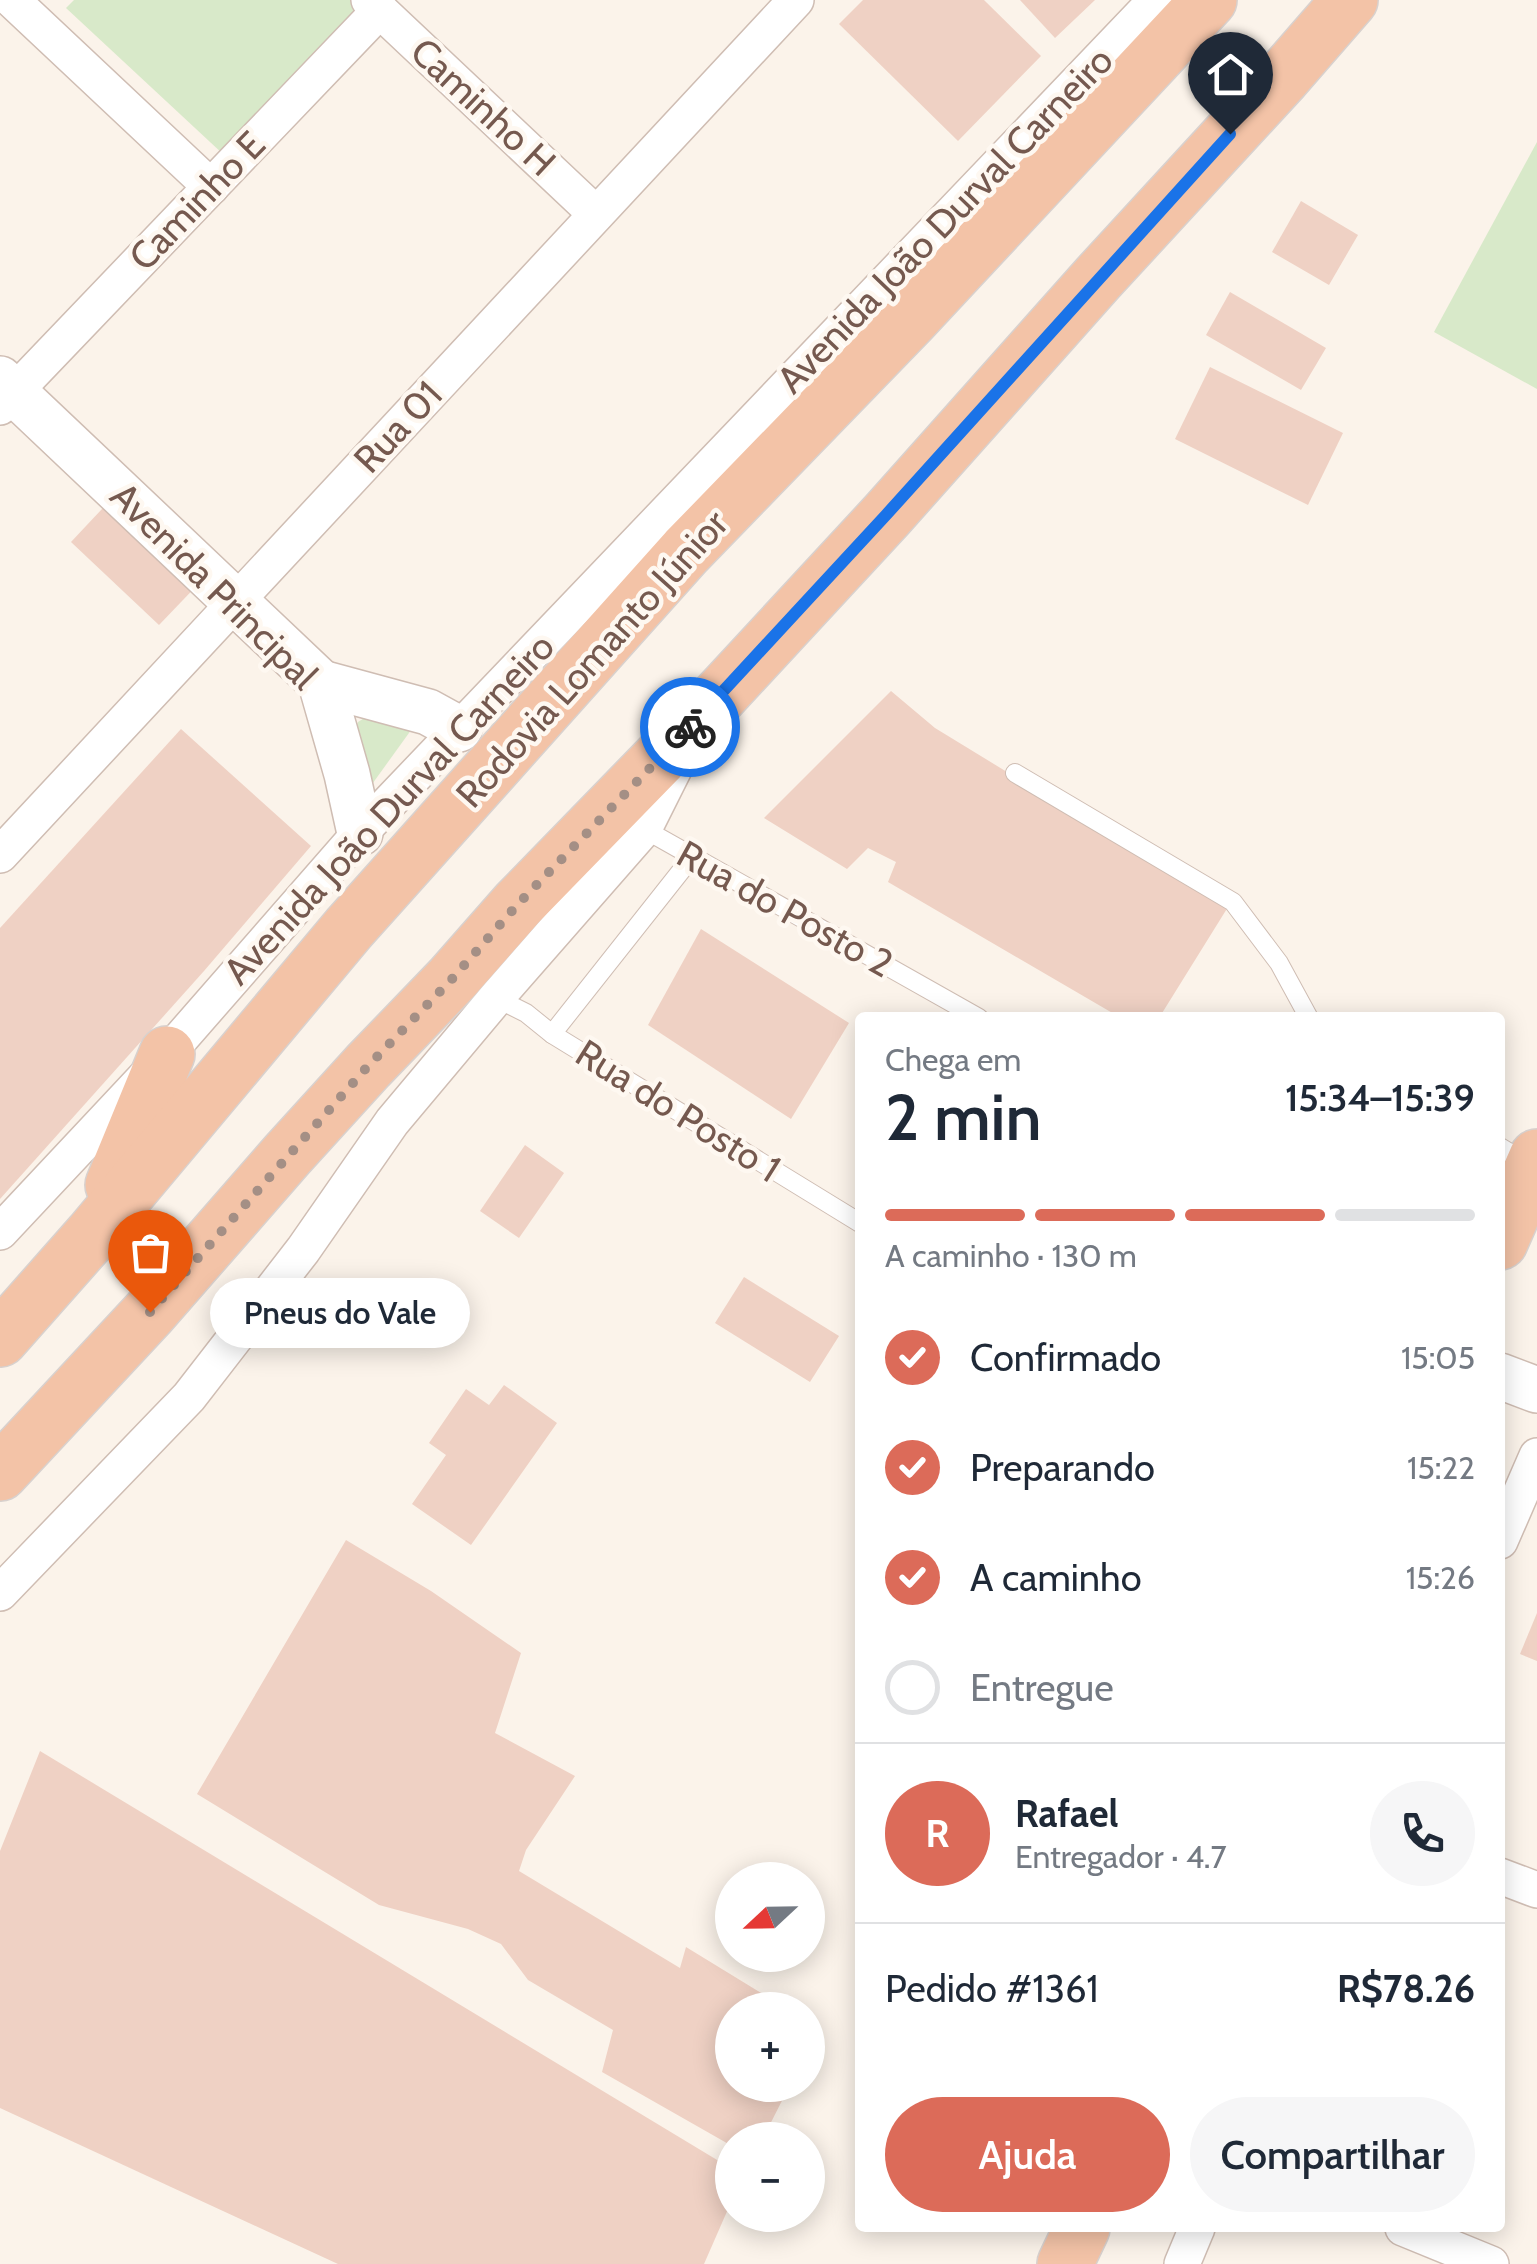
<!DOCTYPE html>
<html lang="pt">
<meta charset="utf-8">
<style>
body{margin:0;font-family:Cabin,sans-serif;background:#f6f6f7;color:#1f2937;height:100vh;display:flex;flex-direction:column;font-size:38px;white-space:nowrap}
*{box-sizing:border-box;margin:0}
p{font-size:32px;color:#747a83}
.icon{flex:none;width:55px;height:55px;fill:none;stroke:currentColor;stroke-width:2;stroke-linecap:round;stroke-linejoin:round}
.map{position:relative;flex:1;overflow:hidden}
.drawer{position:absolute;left:855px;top:1012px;width:650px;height:1220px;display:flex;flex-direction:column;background:#fff;border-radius:10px;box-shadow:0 5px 25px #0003}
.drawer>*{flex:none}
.needle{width:65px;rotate:248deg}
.tools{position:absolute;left:715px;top:1862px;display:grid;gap:20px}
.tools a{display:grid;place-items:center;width:110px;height:110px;border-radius:50%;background:#fff;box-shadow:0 5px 25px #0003;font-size:50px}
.pin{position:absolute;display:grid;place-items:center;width:85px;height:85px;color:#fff;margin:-102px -42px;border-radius:50% 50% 50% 0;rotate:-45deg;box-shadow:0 0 10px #0007}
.pin .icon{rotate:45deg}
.courier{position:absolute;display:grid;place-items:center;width:100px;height:100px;margin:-50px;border:8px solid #1a73e8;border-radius:50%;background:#fff;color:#222;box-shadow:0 2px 12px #0007}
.bubble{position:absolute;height:70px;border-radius:35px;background:#fff;box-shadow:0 5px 25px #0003;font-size:32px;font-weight:600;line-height:70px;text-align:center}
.head em{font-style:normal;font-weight:600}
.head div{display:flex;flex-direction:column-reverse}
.head{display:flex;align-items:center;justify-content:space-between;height:170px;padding:0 30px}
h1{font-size:65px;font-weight:600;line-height:75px}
.bar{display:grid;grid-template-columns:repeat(4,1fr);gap:15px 10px;align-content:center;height:120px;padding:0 30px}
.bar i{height:12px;border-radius:8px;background:#e0e1e3}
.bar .active{background:#dc6b59}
.bar p{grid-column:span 4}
.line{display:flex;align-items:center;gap:25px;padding:0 30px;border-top:2px solid #e0e1e3}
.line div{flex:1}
.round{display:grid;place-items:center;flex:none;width:105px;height:105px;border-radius:52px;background:#f6f6f7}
ol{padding:0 30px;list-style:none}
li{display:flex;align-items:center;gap:30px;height:110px}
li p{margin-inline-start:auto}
li .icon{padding:10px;border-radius:50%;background:#dc6b59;color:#fff;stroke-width:4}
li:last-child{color:#747a83}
li i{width:55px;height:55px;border:5px solid #e0e1e3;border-radius:50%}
.primary-button{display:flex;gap:20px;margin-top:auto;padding:20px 30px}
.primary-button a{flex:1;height:115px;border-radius:60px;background:#dc6b59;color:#fff;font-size:40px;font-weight:600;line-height:115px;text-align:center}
.primary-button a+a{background:#f6f6f7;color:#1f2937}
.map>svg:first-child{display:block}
</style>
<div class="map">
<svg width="1537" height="2264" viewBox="0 0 1537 2264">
<rect width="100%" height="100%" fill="#fbf3ea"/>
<g fill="#d8e9c9">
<path d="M74,0H354L361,7L224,155L66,8Z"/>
<path d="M1537,142V389L1434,332Z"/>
<path d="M372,713L414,726L370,787L353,734L358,722Z"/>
</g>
<g fill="#efd1c4">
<path d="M863,0H984L1041,56L958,141L839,24Z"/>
<path d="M1020,0H1095L1055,38Z"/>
<path d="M1301,201L1358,235L1329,285L1272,252Z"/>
<path d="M1230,292L1326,348L1301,390L1206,335Z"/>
<path d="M1210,367L1343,433L1308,505L1175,439Z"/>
<path d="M117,493L205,577L159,625L71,542Z"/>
<path d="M891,691L935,728L1228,907L1159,1018H1121L888,882L896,862L868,848L847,869L764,818Z"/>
<path d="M181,729L311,846L204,971L0,1199V928Z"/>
<path d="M701,929L849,1023L791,1119L648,1025Z"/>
<path d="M525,1145L564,1173L519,1238L480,1211Z"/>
<path d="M744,1277L839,1336L810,1382L715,1323Z"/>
<path d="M504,1385L557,1423L471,1545L412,1504L446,1455L429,1443L466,1389L489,1405Z"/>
<path d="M346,1540L431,1591L521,1653L495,1733L575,1776L526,1850L519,1871L680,1968L686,1947L789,2010H732V2085H790L762,2140H732V2146L602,2072L613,2030L528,1980L501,1944L468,1929L379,1905L197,1794Z"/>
<path d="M1537,1613V1661L1520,1654Z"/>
<path d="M40,1751L732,2169V2200L704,2264H338L0,2108V1851Z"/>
</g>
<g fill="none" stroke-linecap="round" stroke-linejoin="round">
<defs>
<g id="service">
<path d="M1015,773L1233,902L1279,963L1309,1018"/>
<path d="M644,829L979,1018"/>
<path d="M496,998L526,1013L552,1034L860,1223"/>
<path d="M552,1034L692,857"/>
<path d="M1500,1147L1528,1164"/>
</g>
<g id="minor">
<path d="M12,0L211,187"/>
<path d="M369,0L596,214"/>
<path d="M0,407L380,10"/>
<path d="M0,855L796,0"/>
<path d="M0,1232L167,1054L360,833L1156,0"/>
<path d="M1500,1541L1537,1456"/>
<path d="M0,1593L189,1397L303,1250L392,1122L496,998L644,829L681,755"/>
<path d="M1500,1876L1537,1890"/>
<path d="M1403,2228L1491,2264"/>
<path d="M1182,2264L1197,2228"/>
</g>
<g id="tertiary">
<path d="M0,379L321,683L347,774L360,833"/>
<path d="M321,683L428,712L459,729"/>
<path d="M1500,1376L1537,1390"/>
</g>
<g id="trunk">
<path d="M113,1185L167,1054"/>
<path d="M1500,1242L1537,1157"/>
<path d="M0,1339L92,1235L349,928L686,551L911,319L1209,0"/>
<path d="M0,1473L150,1312L287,1155L368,1066L452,979L518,904L700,717L887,515L1098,278L1283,77L1350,0"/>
<path d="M1065,2264L1082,2228"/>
</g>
</defs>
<use href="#service" stroke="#cfbdb3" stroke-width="20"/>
<use href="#minor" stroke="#cfbdb3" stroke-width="38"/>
<use href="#tertiary" stroke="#cfbdb3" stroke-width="48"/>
<use href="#trunk" stroke="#d8d1ce" stroke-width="58"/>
<use href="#service" stroke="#fff" stroke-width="18"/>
<use href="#minor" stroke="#fff" stroke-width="35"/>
<use href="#tertiary" stroke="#fff" stroke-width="45"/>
<use href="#trunk" stroke="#f3c3a7" stroke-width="55"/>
</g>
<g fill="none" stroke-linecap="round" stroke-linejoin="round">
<path stroke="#a48f85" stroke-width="10" stroke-dasharray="0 18" d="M150,1312L368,1066L452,979L518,904L690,727"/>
<path stroke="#1a73e8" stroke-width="12" d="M690,727L886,515L1230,134"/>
</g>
<g text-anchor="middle" stroke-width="9" stroke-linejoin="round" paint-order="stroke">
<g font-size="38" fill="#75594f" stroke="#fef8f1">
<text transform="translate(483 107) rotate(43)" y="13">Caminho H</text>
<text transform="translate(197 201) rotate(-46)" y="13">Caminho E</text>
<text transform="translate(945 220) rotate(-46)" y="13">Avenida João Durval Carneiro</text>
<text transform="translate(398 427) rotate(-47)" y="13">Rua 01</text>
<text transform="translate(214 586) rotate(45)" y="13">Avenida Principal</text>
<text transform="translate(592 659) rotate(-48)" y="13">Rodovia Lomanto Júnior</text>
<text transform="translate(389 809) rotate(-47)" y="13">Avenida João Durval Carneiro</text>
<text transform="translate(785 909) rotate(29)" y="13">Rua do Posto 2</text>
<text transform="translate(678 1111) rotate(32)" y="13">Rua do Posto 1</text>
</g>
</g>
</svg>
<div class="tools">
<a><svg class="needle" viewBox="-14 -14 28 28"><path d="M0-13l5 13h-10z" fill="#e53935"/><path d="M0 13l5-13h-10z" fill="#747a83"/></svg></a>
<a>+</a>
<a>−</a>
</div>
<div class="pin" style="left:150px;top:1312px;background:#ea580c"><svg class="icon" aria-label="bag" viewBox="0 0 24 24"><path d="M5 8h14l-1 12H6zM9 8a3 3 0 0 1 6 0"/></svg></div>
<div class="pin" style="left:1230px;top:134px;background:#1f2937"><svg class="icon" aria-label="home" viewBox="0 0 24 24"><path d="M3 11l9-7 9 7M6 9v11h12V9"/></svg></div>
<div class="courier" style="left:690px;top:727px"><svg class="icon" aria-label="bike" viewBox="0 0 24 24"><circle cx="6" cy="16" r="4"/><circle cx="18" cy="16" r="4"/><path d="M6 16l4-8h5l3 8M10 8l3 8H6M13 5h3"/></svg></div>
<div class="bubble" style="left:210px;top:1278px;width:260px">Pneus do Vale</div>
<section class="drawer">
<div class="head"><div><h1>2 min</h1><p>Chega em</p></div><em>15:34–15:39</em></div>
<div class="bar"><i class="active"></i><i class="active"></i><i class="active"></i><i></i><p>A caminho · 130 m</p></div>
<ol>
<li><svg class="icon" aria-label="check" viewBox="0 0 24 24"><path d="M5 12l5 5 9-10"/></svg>Confirmado<p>15:05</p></li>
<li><svg class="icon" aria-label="check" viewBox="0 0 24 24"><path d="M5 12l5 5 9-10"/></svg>Preparando<p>15:22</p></li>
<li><svg class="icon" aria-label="check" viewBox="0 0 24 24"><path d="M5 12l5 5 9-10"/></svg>A caminho<p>15:26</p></li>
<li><i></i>Entregue</li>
</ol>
<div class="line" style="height:180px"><b class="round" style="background:#dc6b59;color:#fff">R</b><div><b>Rafael</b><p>Entregador · 4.7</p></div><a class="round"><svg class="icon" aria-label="phone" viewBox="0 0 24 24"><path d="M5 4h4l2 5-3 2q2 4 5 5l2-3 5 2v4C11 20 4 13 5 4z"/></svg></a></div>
<div class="line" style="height:130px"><div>Pedido #1361</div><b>R$78.26</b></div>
<div class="primary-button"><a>Ajuda</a><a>Compartilhar</a></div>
</section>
</div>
